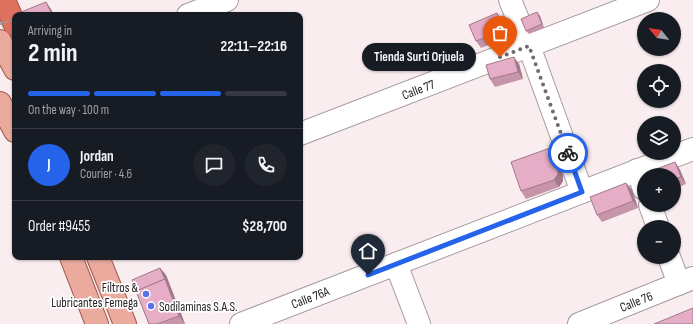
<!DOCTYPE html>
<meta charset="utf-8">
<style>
body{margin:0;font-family:"Sofia Sans Condensed",sans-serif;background:#20242c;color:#f1f3f6;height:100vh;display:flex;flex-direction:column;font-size:15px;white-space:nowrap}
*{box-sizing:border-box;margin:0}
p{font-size:13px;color:#9ea1a6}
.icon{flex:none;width:22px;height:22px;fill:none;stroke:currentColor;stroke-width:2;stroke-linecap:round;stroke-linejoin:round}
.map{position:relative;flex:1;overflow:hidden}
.sheet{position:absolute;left:12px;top:12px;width:291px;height:248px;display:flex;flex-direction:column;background:#171b24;border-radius:8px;box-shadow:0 1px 3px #0004}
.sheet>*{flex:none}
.needle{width:26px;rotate:300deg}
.buttons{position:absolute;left:637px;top:12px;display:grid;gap:8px}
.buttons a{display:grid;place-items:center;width:44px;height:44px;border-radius:50%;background:#171b24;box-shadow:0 1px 3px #0004;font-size:20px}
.pin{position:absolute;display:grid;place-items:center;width:34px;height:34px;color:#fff;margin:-41px -17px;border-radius:50% 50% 50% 0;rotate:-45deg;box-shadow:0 0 4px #0007}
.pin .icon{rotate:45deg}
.courier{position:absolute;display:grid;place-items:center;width:40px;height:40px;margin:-20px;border:3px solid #2563eb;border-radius:50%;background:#fff;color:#222;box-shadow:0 1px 5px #0007}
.bubble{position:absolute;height:28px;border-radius:14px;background:#171b24;box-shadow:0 1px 3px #0004;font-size:13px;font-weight:700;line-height:28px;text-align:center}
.headline em{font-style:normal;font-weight:700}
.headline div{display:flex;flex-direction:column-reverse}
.headline{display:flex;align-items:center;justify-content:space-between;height:68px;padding:0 16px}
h1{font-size:26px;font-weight:700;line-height:30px}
.bar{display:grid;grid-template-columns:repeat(4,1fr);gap:6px 4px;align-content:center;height:48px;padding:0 16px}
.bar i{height:5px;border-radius:3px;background:#363941}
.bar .active{background:#2563eb}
.bar p{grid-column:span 4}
.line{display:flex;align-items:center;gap:10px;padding:0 16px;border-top:1px solid #363941}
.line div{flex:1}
.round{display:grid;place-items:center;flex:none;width:42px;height:42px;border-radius:21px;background:#20242c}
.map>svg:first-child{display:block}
</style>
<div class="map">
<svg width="693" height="324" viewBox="0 0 693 324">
<rect width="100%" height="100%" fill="#faedef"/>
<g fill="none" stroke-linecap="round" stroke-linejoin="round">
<defs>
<g id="minor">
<path d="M510,0L529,46L582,192"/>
<path d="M188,15L227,0"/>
<path d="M300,134L648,0"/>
<path d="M637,170L644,189"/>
<path d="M650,205L658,227"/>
<path d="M669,257L679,284"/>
<path d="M396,264L419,324"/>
<path d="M241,324L693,149"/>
<path d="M579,324L693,278"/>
</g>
<g id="major">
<path d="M0,41L15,69"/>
<path d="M0,103L15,131"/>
<path d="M71,257L97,324"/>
<path d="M98,257L125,324"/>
</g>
<path id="highway" d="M4,0L15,25"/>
</defs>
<use href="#minor" stroke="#a79b9c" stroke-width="24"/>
<use href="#major" stroke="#9e564a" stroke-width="24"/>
<use href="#highway" stroke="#9e564a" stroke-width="24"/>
<use href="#minor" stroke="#fff" stroke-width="22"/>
<use href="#major" stroke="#ebaa9e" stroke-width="22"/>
<use href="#highway" stroke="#dd715e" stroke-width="22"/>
<path stroke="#9f9697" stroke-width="2.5" stroke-dasharray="3 2" stroke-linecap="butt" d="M0,24L15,19"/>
</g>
<g fill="#c695aa">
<path d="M537,12L540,16L544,28L529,34L526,31Z"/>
<path d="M502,21L509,37L481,48L476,41Z"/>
<path d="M519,64L523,79L495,87L490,79Z"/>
<path d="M556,155L563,176V181L559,187L526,199L521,191Z"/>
<path d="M675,162L680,170L686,184L674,189Z"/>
<path d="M626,183L632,190L638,208L602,222L597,215Z"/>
<path d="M160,268L166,275L185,324H149L137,291Z"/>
</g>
<g fill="#a1798b">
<path d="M46,2L51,9L54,15H52Z"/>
<path d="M537,12L540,16L544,28L542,24Z"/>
<path d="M497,13L502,21L509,37L504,30Z"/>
<path d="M514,57L519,64L523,79L518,72Z"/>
<path d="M550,148L556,155L563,176V181L559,187L554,180Z"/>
<path d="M675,162L680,170L686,184L681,177Z"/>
<path d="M626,183L632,190L638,208L633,201Z"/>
<path d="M160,268L166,275L185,324L179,316Z"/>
</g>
<g fill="#e6adc6" stroke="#a1798b">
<path d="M46,2L52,15H23L21,12Z"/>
<path d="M537,12L542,24L526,31L521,19Z"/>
<path d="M497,13L504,30L476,41L469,25Z"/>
<path d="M514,57L518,72L490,79L486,65Z"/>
<path d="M550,148L558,169V174L554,180L521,191L511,162Z"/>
<path d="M675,162L681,177L674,179V175H649L648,172Z"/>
<path d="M626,183L633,201L597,215L590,197Z"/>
<path d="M160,268L166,282L165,279L137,291L132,280Z"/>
<path d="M165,279L179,316L157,324H149L136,291Z"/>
<path d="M693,308V324H654Z"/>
</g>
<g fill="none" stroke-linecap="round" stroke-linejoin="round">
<path stroke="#726a6b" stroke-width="4" stroke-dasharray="0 7.2" d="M500,57L529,46L568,153"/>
<path stroke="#2563eb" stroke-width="5" d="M368,275L582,192L568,153"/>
</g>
<g fill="#5873e9" stroke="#fff" stroke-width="1.5">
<circle cx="146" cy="294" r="4"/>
<circle cx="151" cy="306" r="4"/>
</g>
<g text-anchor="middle" stroke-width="3.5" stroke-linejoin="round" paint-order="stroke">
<g font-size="13" fill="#282324" stroke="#fff">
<text transform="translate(418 89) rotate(-21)" y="5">Calle 77</text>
<text transform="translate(310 297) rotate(-21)" y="5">Calle 76A</text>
<text transform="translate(636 301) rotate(-22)" y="5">Calle 76</text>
</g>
<g font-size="13" fill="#282324" stroke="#fff" text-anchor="end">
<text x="138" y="292">Filtros &amp;<tspan x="138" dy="15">Lubricantes Femega</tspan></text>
<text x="159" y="311" text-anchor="start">Sodilaminas S.A.S.</text>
</g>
</g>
</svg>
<div class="buttons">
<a><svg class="needle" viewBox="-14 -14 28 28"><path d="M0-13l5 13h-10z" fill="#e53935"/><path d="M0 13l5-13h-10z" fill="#9ea1a6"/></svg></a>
<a><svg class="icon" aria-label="locate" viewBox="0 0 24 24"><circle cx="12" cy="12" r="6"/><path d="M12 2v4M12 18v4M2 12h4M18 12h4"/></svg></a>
<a><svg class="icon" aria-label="layers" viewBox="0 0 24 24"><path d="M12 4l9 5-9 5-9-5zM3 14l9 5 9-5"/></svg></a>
<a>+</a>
<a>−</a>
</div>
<div class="pin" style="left:500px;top:57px;background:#ea580c"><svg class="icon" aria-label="bag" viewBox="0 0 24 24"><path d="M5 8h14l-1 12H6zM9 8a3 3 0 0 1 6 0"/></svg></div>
<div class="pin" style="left:368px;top:275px;background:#1f2937"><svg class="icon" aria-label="home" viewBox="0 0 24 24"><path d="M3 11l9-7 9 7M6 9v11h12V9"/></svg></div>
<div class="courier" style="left:568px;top:153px"><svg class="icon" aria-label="bike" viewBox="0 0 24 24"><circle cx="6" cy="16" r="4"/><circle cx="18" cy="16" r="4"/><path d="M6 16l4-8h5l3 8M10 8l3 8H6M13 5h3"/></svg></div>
<div class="bubble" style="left:362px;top:43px;width:114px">Tienda Surti Orjuela</div>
<section class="sheet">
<div class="headline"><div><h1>2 min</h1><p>Arriving in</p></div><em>22:11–22:16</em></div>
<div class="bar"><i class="active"></i><i class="active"></i><i class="active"></i><i></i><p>On the way · 100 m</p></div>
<div class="line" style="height:72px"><b class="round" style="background:#2563eb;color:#fff">J</b><div><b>Jordan</b><p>Courier · 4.6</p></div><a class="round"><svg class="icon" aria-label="chat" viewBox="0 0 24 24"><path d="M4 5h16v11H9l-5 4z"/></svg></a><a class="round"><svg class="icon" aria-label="phone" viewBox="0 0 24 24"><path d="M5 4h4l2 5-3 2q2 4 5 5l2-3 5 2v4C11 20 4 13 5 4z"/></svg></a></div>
<div class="line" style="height:52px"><div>Order #9455</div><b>$28,700</b></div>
</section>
</div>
